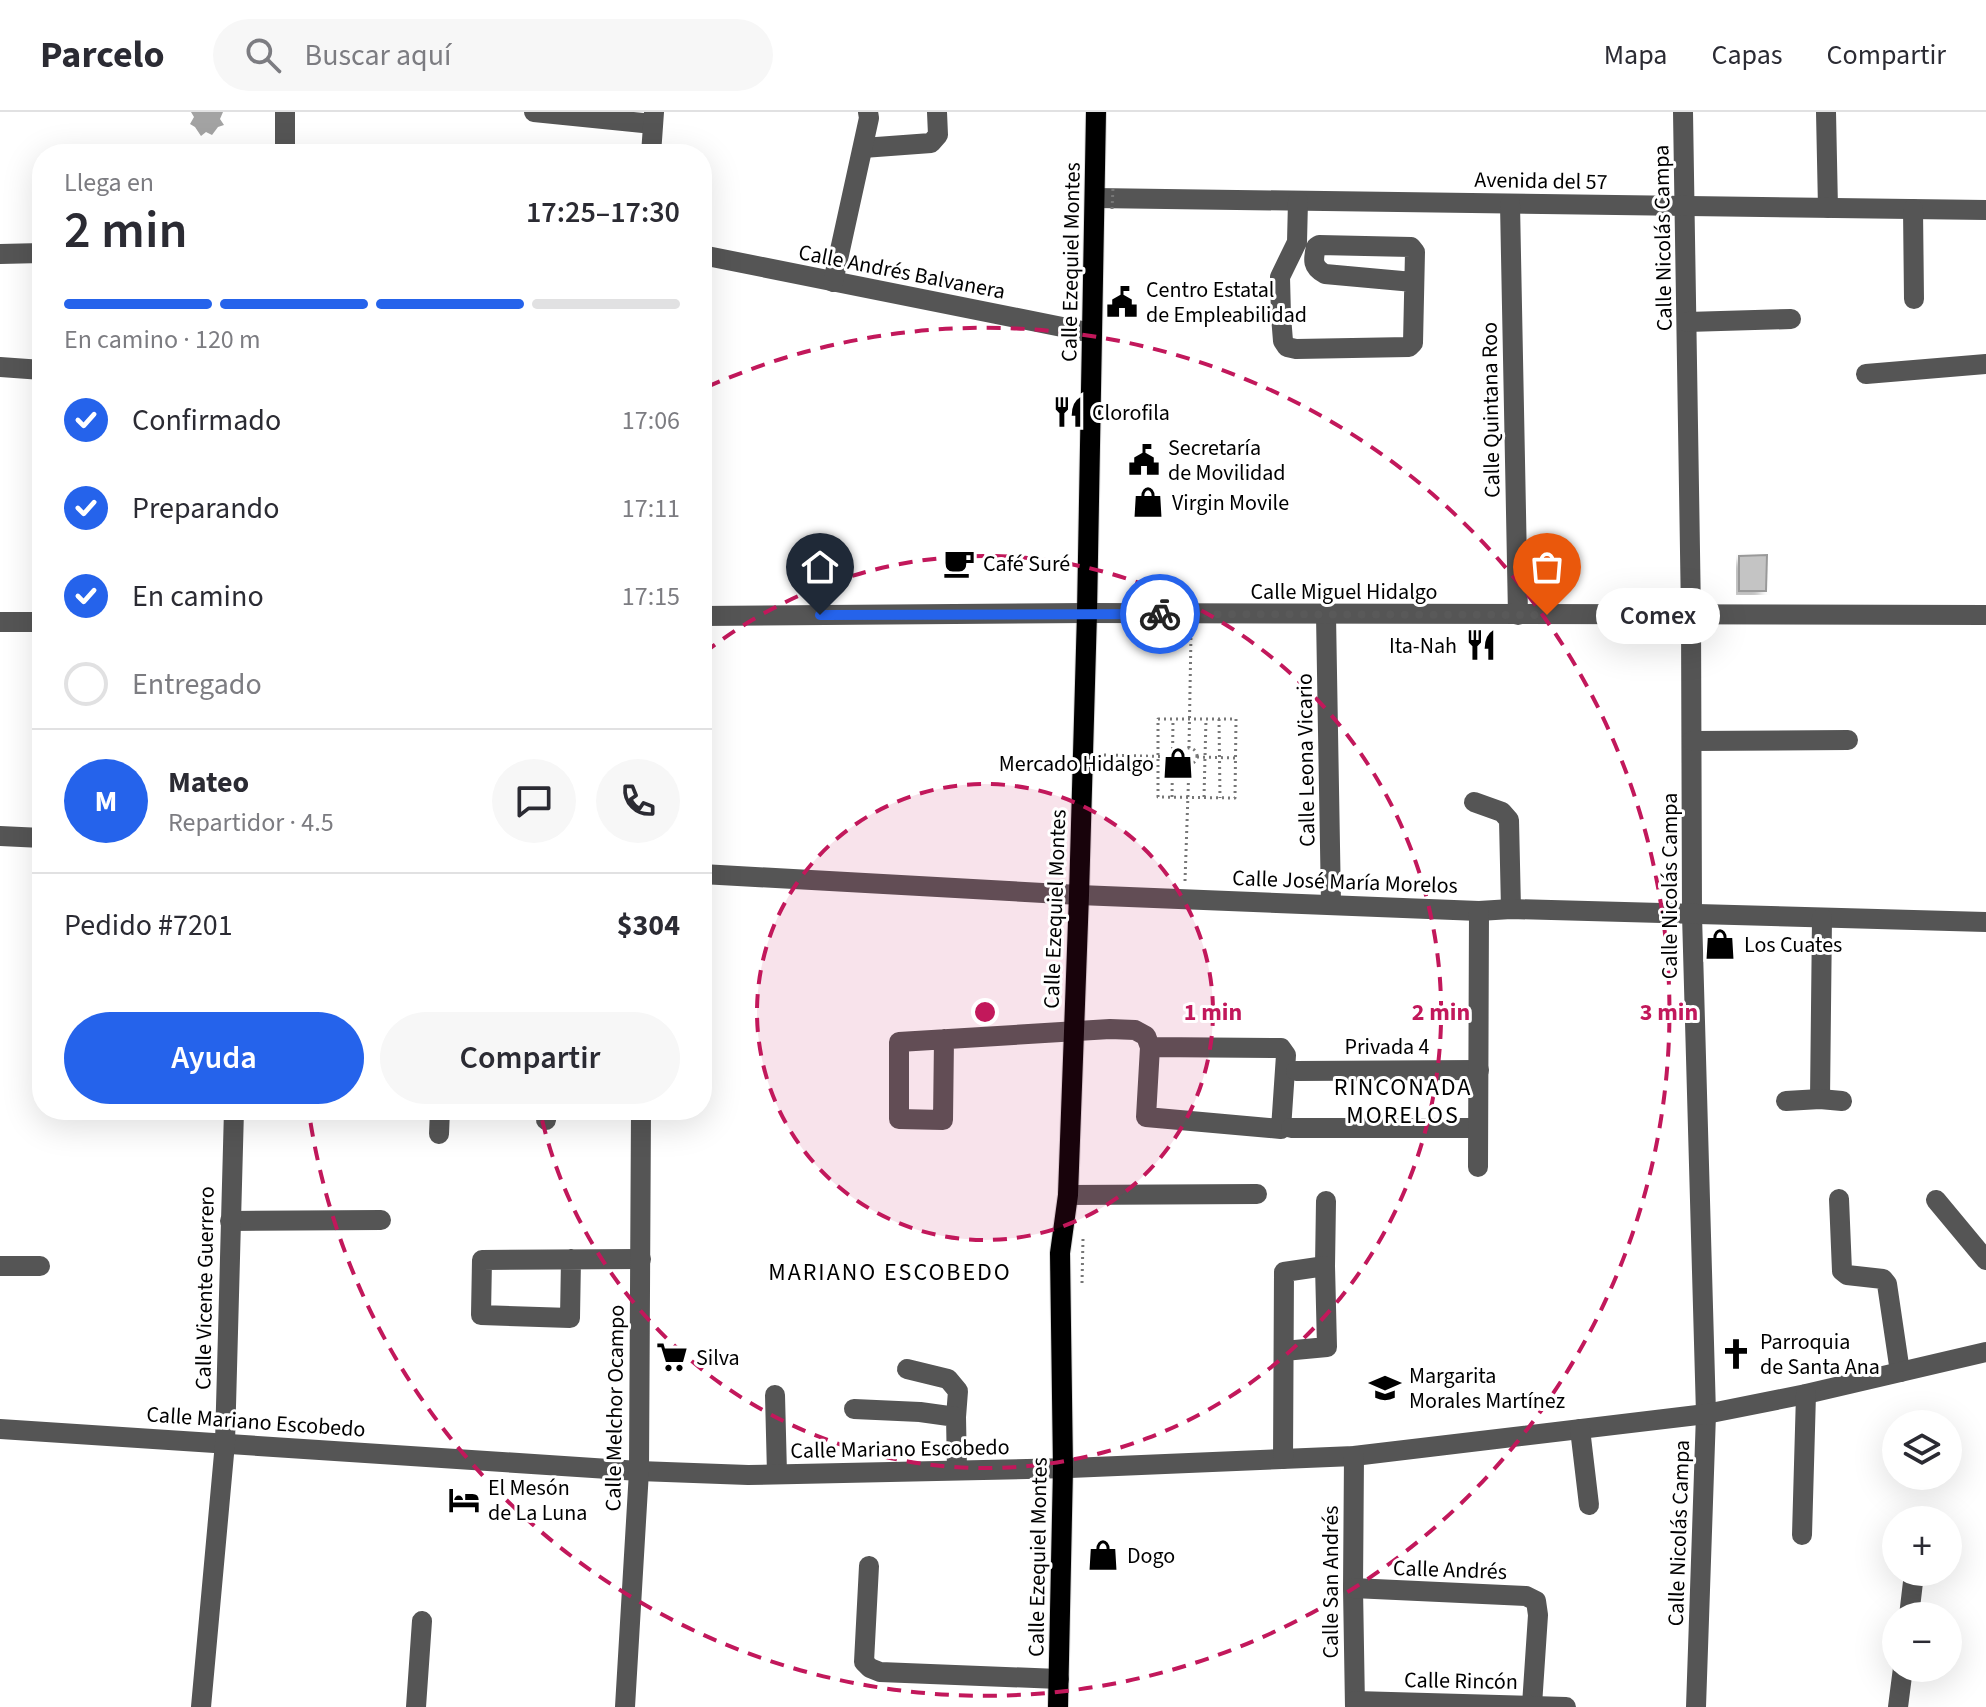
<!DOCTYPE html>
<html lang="es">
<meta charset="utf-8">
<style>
body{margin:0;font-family:"Source Sans 3",sans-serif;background:#f7f7f7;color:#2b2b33;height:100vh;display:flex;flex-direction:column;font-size:30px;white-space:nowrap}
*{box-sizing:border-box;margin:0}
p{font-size:26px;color:#7c7c81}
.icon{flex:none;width:44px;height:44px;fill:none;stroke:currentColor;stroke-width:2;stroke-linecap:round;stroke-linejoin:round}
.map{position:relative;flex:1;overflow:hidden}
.panel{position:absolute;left:32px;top:32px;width:680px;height:976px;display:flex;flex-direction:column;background:#fff;border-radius:32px;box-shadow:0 8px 32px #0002}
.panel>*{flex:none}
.tools{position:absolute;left:1882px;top:1298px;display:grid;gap:16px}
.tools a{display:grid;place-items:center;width:80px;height:80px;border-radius:50%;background:#fff;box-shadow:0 8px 32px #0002;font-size:40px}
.pin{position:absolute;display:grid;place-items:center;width:68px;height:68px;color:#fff;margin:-82px -34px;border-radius:50% 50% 50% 0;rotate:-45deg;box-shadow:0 0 8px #0007}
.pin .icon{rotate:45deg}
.courier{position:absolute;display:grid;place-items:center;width:80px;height:80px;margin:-40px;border:6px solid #2563eb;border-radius:50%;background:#fff;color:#222;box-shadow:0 2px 10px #0007}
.bubble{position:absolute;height:56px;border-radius:28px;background:#fff;box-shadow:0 8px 32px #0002;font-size:26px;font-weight:600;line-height:56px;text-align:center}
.head em{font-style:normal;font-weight:600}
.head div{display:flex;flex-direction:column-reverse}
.head{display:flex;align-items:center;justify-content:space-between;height:136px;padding:0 32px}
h1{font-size:52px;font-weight:600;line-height:60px}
.bar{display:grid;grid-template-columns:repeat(4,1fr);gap:12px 8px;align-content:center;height:96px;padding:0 32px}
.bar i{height:10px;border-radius:6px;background:#e1e1e2}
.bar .selected{background:#2563eb}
.bar p{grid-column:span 4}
.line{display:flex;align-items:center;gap:20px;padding:0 32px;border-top:2px solid #e1e1e2}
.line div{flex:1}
.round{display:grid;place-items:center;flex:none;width:84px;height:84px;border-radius:42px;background:#f7f7f7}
ol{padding:0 32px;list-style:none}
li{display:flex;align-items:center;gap:24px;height:88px}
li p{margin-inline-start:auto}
li .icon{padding:8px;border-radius:50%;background:#2563eb;color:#fff;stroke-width:4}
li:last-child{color:#7c7c81}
li i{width:44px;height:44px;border:4px solid #e1e1e2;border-radius:50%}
.cta{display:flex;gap:16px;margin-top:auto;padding:16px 32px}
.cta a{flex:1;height:92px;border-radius:48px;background:#2563eb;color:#fff;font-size:32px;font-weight:600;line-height:92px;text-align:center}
.cta a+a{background:#f7f7f7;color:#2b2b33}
header{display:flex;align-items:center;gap:48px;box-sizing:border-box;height:112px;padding:0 40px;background:#fff;border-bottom:2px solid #e1e1e2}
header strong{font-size:38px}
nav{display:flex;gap:44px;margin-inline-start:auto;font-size:28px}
.search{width:560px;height:72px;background:#f7f7f7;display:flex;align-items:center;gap:20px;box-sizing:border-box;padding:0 28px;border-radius:44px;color:#7c7c81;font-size:30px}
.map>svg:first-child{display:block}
</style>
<header>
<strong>Parcelo</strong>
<div class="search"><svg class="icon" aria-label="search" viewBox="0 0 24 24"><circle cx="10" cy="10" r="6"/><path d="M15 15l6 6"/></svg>Buscar aquí</div>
<nav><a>Mapa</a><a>Capas</a><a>Compartir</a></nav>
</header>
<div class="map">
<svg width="1986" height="1595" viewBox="0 0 1986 1595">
<defs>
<filter id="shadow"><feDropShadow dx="-7" dy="7" stdDeviation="4" flood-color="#0004"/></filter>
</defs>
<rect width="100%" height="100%" fill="#fff"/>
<path fill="#a3a3a3" d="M191,0H223L220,7L224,13L218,15L212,23L206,20L201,24L195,15L190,12L194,5Z"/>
<path fill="#c4c4c4" stroke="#999" stroke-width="2" filter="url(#shadow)" d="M1767,443L1766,479H1739V444Z"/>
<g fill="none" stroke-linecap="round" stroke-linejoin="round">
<defs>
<path id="major" d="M1058,1595L1063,1356L1060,1141L1068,1083L1079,783L1087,501L1096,0"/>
</defs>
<use href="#major" stroke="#dbdbdb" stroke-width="22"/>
<g stroke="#777" stroke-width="3" stroke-dasharray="2 4" stroke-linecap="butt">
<path d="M1158,607H1236L1235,686L1158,685Z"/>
<path d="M1219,607L1220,686"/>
<circle cx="1189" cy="644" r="8"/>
<path d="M1189,636L1191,522"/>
<path d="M1104,643L1180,645"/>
<path d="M1197,645L1236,646"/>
<path d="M1172,685L1173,607"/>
<path d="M1204,685L1206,607"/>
<path d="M1185,769L1189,653"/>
<path d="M1082,1171L1083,1127"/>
</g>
<g stroke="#555" stroke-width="20">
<path d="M534,0L653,12"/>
<path d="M1683,0L1691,502L1692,803L1706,1302L1696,1595"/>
<path d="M1826,0L1828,96"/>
<path d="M863,36L931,31L938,23L937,0"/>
<path d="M285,42V0"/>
<path d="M651,42L654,0"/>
<path d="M1095,86L1986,98"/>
<path d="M1298,89L1297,130L1280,165L1281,204L1283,229L1287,235L1296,237L1409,235L1413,231L1415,140L1411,135L1319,133L1316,135C1313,148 1312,155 1325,162L1413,170"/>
<path d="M1510,92L1518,503"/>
<path d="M1913,97L1914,187"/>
<path d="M0,142L42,141"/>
<path d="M702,143L1092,221"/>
<path d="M833,170L869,6L868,0"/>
<path d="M1687,210L1791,207"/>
<path d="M0,255L42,258"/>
<path d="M1866,262L1986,252"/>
<path d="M1326,503L1331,792"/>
<path d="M702,504L1087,501L1986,503"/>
<path d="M0,510H42"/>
<path d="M1692,629L1848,628"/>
<path d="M1474,690L1502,700L1509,708L1511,797"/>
<path d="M0,724L42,726"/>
<path d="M702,762L1079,783L1479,799L1511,797L1986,810"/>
<path d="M944,927L943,1008L899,1007V930L1110,917L1135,918L1146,924L1150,935L1146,1005L1281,1017L1286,943L1281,936L1150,935"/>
<path d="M1296,959L1479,958"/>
<path d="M1820,987L1822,806"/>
<path d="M1786,989L1820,987L1842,989"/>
<path d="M546,1008L547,998"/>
<path d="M1291,1016H1478"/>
<path d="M439,1022L440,998"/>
<path d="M1478,1055L1479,799"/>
<path d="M1068,1083L1257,1082"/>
<path d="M1839,1087L1842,1159L1847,1163L1883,1167L1887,1172L1900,1260"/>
<path d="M1936,1088L1986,1148"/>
<path d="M230,1109L381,1108"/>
<path d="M571,1147L570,1206L481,1203L482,1148L641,1147"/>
<path d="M0,1154H40"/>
<path d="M1325,1154L1326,1089"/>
<path d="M907,1257L948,1267L958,1279L956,1305"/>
<path d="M775,1283L777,1362"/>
<path d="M854,1297L920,1300L956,1305L957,1358"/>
<path d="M0,1317L639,1359L748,1363L1070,1356L1354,1344L1706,1302L1806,1282L1986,1240"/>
<path d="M1580,1317L1589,1393"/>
<path d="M1354,1344L1353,1476L1355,1595"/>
<path d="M1283,1347L1284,1160L1325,1154L1327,1235L1284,1239"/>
<path d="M1802,1423L1806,1282"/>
<path d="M869,1454L864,1550L870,1556L880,1560L1059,1567"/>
<path d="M1353,1476L1526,1484L1536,1489L1538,1503L1532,1593"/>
<path d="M1909,1504L1913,1470"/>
<path d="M1355,1589L1566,1595"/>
<path d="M201,1595L225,1331L234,998"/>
<path d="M416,1595L422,1509"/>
<path d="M625,1595L639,1359L641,998"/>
<path d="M1898,1595L1903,1556"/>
</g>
<use href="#major" stroke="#000" stroke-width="20"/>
<path stroke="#777" stroke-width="3" stroke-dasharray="2 4" stroke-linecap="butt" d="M1112,97L1113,76"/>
</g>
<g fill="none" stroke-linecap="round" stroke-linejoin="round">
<path stroke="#595959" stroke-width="8" stroke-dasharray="0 14.4" d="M1160,502L1547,503"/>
<path stroke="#2563eb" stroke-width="10" d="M820,503L1160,502"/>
</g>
<circle cx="985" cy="900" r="228" fill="#c2185b" fill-opacity=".12"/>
<g fill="none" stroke="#c2185b" stroke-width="4" stroke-dasharray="14 10">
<circle cx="985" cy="900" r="228"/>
<path d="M704 541A456 456 0 1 1 540 999"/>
<path d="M707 275A684 684 0 1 1 309 1001"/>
</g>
<defs>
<symbol id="civic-bare" viewBox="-9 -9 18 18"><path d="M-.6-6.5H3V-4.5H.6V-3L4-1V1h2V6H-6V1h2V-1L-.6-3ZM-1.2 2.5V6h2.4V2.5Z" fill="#000" stroke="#fff" stroke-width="2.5" paint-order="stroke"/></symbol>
<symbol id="restaurant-bare" viewBox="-9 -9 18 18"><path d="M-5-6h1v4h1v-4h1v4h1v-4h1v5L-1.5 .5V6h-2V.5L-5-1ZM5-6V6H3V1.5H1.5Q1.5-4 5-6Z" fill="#000" stroke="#fff" stroke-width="2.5" paint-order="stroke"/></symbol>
<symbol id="shop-bare" viewBox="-9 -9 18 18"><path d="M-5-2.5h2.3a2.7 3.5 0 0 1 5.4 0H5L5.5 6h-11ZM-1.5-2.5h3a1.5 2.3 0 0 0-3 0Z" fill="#000" stroke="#fff" stroke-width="2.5" paint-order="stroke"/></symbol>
<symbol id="cafe-bare" viewBox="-9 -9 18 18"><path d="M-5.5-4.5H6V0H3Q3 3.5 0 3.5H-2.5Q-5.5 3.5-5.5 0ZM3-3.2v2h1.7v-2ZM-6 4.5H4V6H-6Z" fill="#000" stroke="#fff" stroke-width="2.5" paint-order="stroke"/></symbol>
<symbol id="church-bare" viewBox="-9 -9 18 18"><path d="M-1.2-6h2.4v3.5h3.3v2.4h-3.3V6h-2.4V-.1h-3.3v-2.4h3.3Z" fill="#000" stroke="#fff" stroke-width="2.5" paint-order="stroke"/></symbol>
<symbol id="supermarket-bare" viewBox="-9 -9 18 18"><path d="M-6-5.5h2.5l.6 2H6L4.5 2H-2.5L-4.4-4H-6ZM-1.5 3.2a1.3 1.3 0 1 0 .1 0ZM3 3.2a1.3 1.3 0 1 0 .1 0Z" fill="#000" stroke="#fff" stroke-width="2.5" paint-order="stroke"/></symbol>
<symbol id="university-bare" viewBox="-9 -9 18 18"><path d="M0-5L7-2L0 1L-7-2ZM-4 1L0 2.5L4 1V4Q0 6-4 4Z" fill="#000" stroke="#fff" stroke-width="2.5" paint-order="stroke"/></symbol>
<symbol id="hotel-bare" viewBox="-9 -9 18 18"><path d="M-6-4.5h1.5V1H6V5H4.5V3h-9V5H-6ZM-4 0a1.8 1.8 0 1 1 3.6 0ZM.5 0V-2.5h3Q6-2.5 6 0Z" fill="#000" stroke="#fff" stroke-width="2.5" paint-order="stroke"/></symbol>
</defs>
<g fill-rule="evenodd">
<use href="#civic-bare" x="1100" y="168" width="44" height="44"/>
<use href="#restaurant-bare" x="1046" y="278" width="44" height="44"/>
<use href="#civic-bare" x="1122" y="326" width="44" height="44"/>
<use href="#shop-bare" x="1126" y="368" width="44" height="44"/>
<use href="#cafe-bare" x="937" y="429" width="44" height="44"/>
<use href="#restaurant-bare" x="1459" y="511" width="44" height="44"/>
<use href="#shop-bare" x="1156" y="629" width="44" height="44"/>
<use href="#shop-bare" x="1698" y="810" width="44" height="44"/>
<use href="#church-bare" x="1714" y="1220" width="44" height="44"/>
<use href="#supermarket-bare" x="650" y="1223" width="44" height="44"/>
<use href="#university-bare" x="1363" y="1254" width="44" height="44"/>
<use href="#hotel-bare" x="442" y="1366" width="44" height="44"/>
<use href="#shop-bare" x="1081" y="1421" width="44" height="44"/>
</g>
<g text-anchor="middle" stroke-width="6" stroke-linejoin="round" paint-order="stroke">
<g font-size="22" fill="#000" stroke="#fff">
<text transform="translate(1541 68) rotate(1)" y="8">Avenida del 57</text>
<text transform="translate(1662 126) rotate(-91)" y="8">Calle Nicolás Campa</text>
<text transform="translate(1070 150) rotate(-89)" y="8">Calle Ezequiel Montes</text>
<text transform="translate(902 159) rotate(11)" y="8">Calle Andrés Balvanera</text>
<text transform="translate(1490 298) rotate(-91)" y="8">Calle Quintana Roo</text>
<text x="1344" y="487">Calle Miguel Hidalgo</text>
<text transform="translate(1305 648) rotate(-91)" y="8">Calle Leona Vicario</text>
<text transform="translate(1345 769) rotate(2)" y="8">Calle José María Morelos</text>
<text transform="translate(1669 774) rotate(-90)" y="8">Calle Nicolás Campa</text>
<text transform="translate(1054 797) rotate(-88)" y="8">Calle Ezequiel Montes</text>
<text x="1387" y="942">Privada 4</text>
<text transform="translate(204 1176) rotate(-89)" y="8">Calle Vicente Guerrero</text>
<text transform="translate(614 1296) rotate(-89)" y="8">Calle Melchor Ocampo</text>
<text transform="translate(256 1309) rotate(4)" y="8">Calle Mariano Escobedo</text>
<text transform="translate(900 1336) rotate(-1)" y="8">Calle Mariano Escobedo</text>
<text transform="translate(1678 1421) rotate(-88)" y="8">Calle Nicolás Campa</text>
<text transform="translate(1037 1445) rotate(-89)" y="8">Calle Ezequiel Montes</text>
<text transform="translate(1450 1457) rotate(2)" y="8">Calle Andrés</text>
<text transform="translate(1330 1470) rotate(-90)" y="8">Calle San Andrés</text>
<text transform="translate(1461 1568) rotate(1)" y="8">Calle Rincón</text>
</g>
<g font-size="22" fill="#000" stroke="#fff" text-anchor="start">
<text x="1146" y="185">Centro Estatal<tspan x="1146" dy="25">de Empleabilidad</tspan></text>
<text x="1092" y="308">Clorofila</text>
<text x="1168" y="343">Secretaría<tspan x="1168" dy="25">de Movilidad</tspan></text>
<text x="1172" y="398">Virgin Movile</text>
<text x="983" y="459">Café Suré</text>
<text x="1457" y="541" text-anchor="end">Ita-Nah</text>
<text x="1154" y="659" text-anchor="end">Mercado Hidalgo</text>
<text x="1744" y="840">Los Cuates</text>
<text x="1760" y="1237">Parroquia<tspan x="1760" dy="25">de Santa Ana</tspan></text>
<text x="696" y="1253">Silva</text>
<text x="1409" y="1271">Margarita<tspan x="1409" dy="25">Morales Martínez</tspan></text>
<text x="488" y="1383">El Mesón<tspan x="488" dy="25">de La Luna</tspan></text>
<text x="1127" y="1451">Dogo</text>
</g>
<g font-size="24" letter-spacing="2" fill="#000" stroke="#fff">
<text x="1403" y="983">RINCONADA<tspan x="1403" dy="28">MORELOS</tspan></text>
<text x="890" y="1168">MARIANO ESCOBEDO</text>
</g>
</g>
<circle cx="985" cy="900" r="12" fill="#c2185b" stroke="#fff" stroke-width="4"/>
<g font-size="24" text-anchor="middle" font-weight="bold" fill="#c2185b" stroke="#fff" stroke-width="6" stroke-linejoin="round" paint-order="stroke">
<text x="1213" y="908">1 min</text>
<text x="1441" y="908">2 min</text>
<text x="1669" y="908">3 min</text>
</g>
</svg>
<div class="tools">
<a><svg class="icon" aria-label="layers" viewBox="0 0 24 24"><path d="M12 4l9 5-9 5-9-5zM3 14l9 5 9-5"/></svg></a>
<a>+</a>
<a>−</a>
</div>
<div class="pin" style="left:1547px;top:503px;background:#ea580c"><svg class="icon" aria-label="bag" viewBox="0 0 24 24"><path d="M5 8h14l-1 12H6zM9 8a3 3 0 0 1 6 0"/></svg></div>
<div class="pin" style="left:820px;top:503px;background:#1f2937"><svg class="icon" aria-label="home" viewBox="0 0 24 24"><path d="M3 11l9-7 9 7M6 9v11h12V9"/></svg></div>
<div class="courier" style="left:1160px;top:502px"><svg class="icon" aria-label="bike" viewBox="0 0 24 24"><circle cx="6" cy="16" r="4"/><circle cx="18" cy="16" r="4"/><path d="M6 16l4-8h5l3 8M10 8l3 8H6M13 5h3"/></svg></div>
<div class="bubble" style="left:1596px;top:476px;width:124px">Comex</div>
<section class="panel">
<div class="head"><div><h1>2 min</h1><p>Llega en</p></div><em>17:25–17:30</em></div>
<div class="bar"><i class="selected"></i><i class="selected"></i><i class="selected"></i><i></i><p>En camino · 120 m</p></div>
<ol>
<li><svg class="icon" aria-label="check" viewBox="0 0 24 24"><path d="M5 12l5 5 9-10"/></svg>Confirmado<p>17:06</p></li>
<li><svg class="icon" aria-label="check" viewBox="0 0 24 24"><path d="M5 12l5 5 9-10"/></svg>Preparando<p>17:11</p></li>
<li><svg class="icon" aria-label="check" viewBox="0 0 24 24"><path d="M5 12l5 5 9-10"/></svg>En camino<p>17:15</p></li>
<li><i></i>Entregado</li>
</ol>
<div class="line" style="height:144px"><b class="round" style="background:#2563eb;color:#fff">M</b><div><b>Mateo</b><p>Repartidor · 4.5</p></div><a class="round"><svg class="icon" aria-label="chat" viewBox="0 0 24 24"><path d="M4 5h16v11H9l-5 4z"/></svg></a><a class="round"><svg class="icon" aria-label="phone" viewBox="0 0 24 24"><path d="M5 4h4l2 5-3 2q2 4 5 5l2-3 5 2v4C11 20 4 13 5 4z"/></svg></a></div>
<div class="line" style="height:104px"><div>Pedido #7201</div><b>$304</b></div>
<div class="cta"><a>Ayuda</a><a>Compartir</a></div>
</section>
</div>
